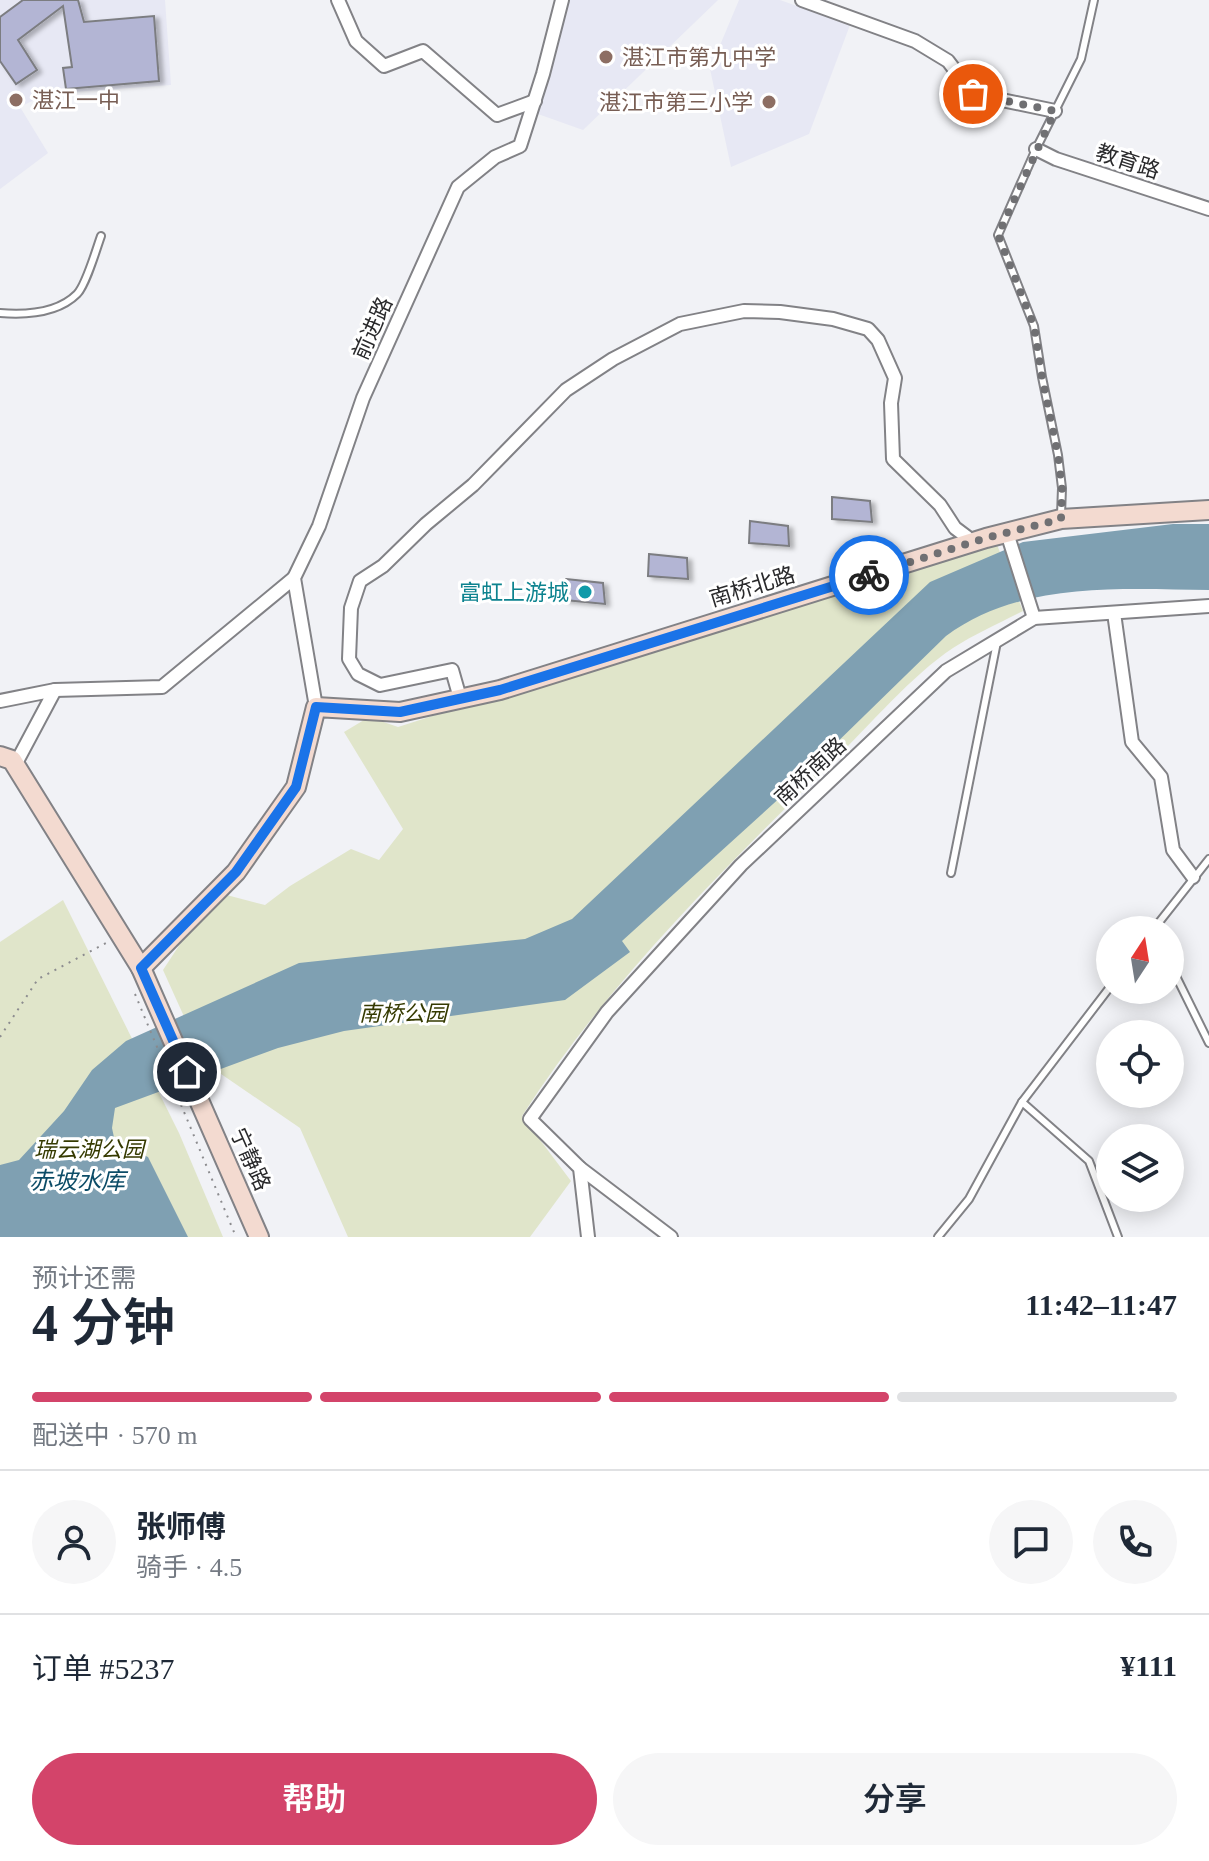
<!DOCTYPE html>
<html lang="zh">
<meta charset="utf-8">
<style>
body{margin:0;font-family:"Times New Roman","Noto Sans SC",serif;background:#f6f6f7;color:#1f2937;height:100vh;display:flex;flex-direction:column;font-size:30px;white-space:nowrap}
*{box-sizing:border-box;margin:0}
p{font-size:26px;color:#747a83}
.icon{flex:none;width:44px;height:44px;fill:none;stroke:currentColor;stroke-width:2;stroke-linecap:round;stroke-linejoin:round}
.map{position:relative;height:1237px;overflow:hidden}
.sheet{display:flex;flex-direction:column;background:#fff;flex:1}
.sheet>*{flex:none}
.needle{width:52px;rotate:12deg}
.fabs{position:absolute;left:1096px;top:916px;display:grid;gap:16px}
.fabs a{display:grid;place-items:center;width:88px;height:88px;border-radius:50%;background:#fff;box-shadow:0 4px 20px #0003;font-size:40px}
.pin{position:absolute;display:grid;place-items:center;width:68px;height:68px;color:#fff;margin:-34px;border:4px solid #fff;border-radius:50%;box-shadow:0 2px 8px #0007}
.courier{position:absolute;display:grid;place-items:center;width:80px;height:80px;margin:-40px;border:6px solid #1a73e8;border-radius:50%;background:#fff;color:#222;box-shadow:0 2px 10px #0007}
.head em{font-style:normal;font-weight:600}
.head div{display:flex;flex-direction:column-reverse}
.head{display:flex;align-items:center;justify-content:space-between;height:136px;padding:0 32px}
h1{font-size:52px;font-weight:600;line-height:60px}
.bar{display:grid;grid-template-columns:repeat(4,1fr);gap:12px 8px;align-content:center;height:96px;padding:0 32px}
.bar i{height:10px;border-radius:6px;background:#e0e1e3}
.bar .on{background:#d3446a}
.bar p{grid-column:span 4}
.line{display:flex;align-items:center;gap:20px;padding:0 32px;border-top:2px solid #e0e1e3}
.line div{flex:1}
.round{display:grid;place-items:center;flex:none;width:84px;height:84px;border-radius:42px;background:#f6f6f7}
.button{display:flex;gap:16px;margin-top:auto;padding:16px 32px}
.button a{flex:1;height:92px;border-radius:48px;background:#d3446a;color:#fff;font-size:32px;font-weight:600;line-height:92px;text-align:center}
.button a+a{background:#f6f6f7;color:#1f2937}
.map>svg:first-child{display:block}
</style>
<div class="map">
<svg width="1209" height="1237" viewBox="0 0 1209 1237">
<defs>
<filter id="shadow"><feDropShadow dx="4.5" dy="2.5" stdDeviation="2" flood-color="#0004"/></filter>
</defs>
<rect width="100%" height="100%" fill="#f1f2f6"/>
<g fill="#e7e8f4">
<path d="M0,0H165L171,85L46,94L20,107L48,153L0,189Z"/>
<path d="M569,0H718L583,130L538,114Z"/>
<path d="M739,0H780L850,25L809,134L731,167L710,69Z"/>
</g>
<g fill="#e0e5ca">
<path d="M994,537L1023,611C1000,623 975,634 953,648C912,675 870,725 834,760C722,871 607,983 522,1116L571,1181L530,1237H348L300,1128L205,1063L163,970L184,938L219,893L265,905L290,886L351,849L379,860L403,829L344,732L369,717L398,727Z"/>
<path d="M63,900L179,1133L223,1237H0V942Z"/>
</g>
<path fill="#7fa0b2" d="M1173,524H1209V590C1119,589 1021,581 946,636L784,794L622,941L630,952L565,1000L344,1031L278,1048L115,1108L112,1128L115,1142L148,1157L188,1237H0V1165L19,1160L64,1111L92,1070L126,1041L299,963L525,939L572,919L930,582L1023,542Z"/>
<g fill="#b3b5d4" stroke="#7c7d81" stroke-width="2" filter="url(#shadow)">
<path d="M23,0H78L84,22L154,16L159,81L66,89L63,68L72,67L63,6L18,40L37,70L16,84L0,61V17Z"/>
<path d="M832,497L870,501L872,522L832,519Z"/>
<path d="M750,521L788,526L789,546L749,543Z"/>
<path d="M649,554L687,558L688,579L648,576Z"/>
<path d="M566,579L603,583L605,604L565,600Z"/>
</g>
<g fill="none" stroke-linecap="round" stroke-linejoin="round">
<defs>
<g id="lane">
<path d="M0,313C25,315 58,313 77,294C86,285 96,250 101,236"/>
<path d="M1061,515L1062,488L1058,455L1042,377L1034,326L998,235L1036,149L1081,59L1094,0"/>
<path d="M951,873L997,642"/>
<path d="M1153,930L1209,859"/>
<path d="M1170,964L1209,1043"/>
<path d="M1022,1102L1089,1161L1118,1237"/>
<path d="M938,1237L969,1199L1022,1102L1110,987"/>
</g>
<g id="street">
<path d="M338,0L356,41L384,66L423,51L497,115L535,101"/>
<path d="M802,0L915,41L948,61L973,94L1055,111"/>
<path d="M1036,149L1056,159L1209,209"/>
<path d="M1007,533L1034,618"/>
<path d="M1114,613L1132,742L1161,777L1173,850L1193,877"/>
<path d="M55,690L162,687L294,578"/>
<path d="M460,698L452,670L380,685L358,674L349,659L351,608L360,581L383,566L426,524L473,485L566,390L613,359L680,324L744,311L780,312L833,319L868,329L878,340L895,378L891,403L893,459L940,505L955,528L967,537"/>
<path d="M0,701L55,690L15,765"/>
<path d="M316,707L294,578L319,526L363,398L458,187L495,157L520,146L543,74L562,0"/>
<path d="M580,1168L671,1237"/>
<path d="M588,1237L580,1168L530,1119L607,1012L741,865L946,671L1034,618L1209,606"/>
</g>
<g id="secondary">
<path d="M0,756L12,760L141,968L236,872L296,787L316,707L400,712L500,690L986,538L1061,519L1209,510"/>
<path d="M141,968L259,1237"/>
</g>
</defs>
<use href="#lane" stroke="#828286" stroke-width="10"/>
<use href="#street" stroke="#828286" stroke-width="16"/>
<use href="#secondary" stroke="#828286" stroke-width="22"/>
<g stroke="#8c8c8f" stroke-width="2" stroke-dasharray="2 6" stroke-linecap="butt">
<path d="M135,994L236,1237"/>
<path d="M0,1037L38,979L106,943"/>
</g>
<use href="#lane" stroke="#fff" stroke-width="6"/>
<use href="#street" stroke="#fff" stroke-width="12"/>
<use href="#secondary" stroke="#f3dad0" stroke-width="18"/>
</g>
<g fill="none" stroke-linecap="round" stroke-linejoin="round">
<path stroke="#707073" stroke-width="8" stroke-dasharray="0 14.4" d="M869,575L986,538L1061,519L1062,488L1058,455L1042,377L1034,326L998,235L1055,111L973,94"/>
<path stroke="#1a73e8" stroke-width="10" d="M187,1072L141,968L236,872L296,787L316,707L400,712L500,690L869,575"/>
</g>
<g fill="#8d6e63" stroke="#fff" stroke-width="3">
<circle cx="606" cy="57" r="8"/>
<circle cx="16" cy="100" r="8"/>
<circle cx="769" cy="102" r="8"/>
</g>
<circle fill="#0f9aa8" stroke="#fff" stroke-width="3" cx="585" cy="592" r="8"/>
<g text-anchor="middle" stroke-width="6" stroke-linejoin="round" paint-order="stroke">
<g font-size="22" fill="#785e54" stroke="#fff" text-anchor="start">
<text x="622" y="65">湛江市第九中学</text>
<text x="32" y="108">湛江一中</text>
<text x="753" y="110" text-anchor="end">湛江市第三小学</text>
</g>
<g font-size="22" fill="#2a2a2c" stroke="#fff">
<text transform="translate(1128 161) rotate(18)" y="8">教育路</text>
<text transform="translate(372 328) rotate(-66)" y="8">前进路</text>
<text transform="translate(752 586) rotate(-17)" y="8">南桥北路</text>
<text transform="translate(810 771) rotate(-43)" y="8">南桥南路</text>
<text transform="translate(251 1159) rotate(66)" y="8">宁静路</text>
</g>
<g font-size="22" fill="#0d838f" stroke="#fff" text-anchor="end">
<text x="569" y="600">富虹上游城</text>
</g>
<g font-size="22" font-style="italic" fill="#353a01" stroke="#fff">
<text x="403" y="1021">南桥公园</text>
<text x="89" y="1157">瑞云湖公园</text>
</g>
<g font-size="24" font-style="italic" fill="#0c4c67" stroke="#fff">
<text x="77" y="1189">赤坡水库</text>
</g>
</g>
</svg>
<div class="fabs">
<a><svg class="needle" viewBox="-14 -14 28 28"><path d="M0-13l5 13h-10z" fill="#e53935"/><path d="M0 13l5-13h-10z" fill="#747a83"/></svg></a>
<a><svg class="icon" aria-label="locate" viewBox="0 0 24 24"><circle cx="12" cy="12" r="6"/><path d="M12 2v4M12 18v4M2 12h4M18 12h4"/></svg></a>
<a><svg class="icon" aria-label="layers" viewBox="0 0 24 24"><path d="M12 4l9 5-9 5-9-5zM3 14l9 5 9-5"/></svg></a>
</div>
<div class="pin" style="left:973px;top:94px;background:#ea580c"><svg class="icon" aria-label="bag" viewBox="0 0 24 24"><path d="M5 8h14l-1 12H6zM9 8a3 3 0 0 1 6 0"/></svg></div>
<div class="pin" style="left:187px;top:1072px;background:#1f2937"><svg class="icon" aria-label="home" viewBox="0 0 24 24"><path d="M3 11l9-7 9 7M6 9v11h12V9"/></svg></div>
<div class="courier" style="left:869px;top:575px"><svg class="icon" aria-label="bike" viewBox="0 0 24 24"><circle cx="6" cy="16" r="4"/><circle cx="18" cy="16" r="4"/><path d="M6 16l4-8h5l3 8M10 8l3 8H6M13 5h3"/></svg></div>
</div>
<section class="sheet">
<div class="head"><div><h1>4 分钟</h1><p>预计还需</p></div><em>11:42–11:47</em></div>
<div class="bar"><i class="on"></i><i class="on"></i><i class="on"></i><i></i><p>配送中 · 570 m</p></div>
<div class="line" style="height:144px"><a class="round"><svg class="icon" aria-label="person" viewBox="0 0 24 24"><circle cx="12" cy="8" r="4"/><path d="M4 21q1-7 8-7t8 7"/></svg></a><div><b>张师傅</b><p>骑手 · 4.5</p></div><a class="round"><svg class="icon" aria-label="chat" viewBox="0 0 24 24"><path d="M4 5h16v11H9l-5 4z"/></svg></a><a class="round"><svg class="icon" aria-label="phone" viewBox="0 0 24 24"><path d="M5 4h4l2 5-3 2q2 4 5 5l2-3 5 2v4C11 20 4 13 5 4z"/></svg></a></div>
<div class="line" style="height:104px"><div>订单 #5237</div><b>¥111</b></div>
<div class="button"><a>帮助</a><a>分享</a></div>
</section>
